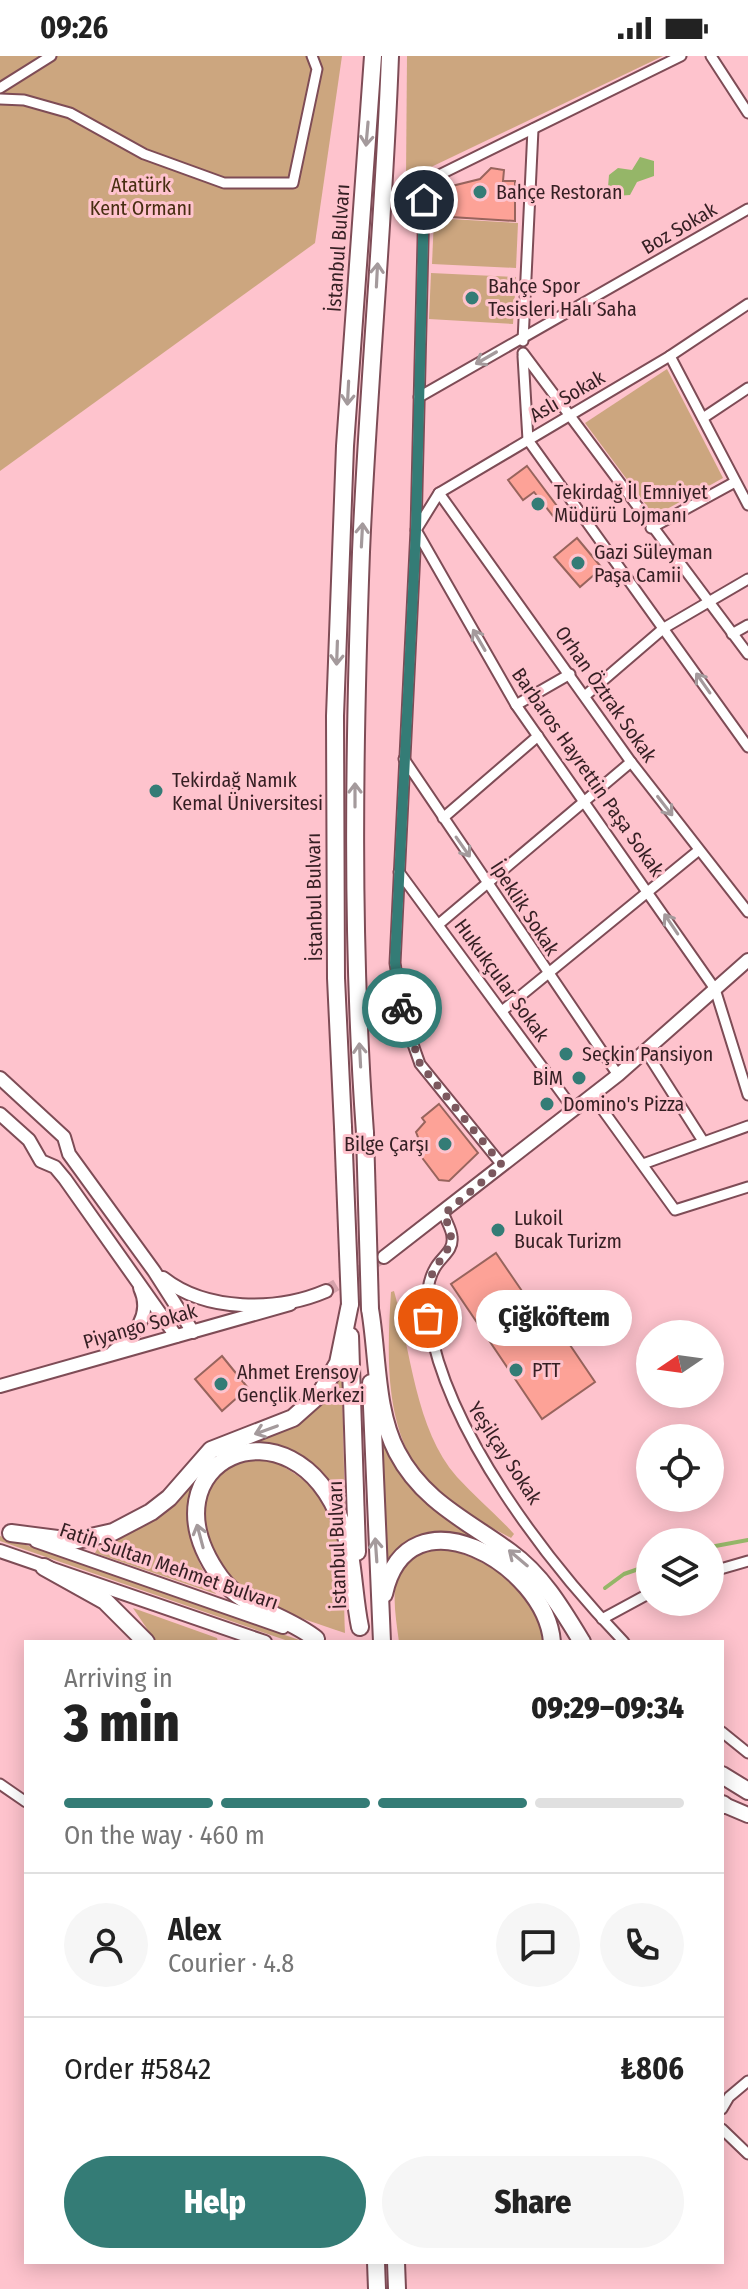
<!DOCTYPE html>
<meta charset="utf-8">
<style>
body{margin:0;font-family:"Fira Sans Condensed",sans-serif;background:#f6f6f6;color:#222;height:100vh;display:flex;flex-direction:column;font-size:30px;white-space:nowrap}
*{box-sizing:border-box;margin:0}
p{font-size:26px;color:#767676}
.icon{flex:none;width:44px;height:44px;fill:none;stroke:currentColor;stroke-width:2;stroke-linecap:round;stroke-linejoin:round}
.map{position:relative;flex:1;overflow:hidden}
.sheet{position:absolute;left:24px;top:1584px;width:700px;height:624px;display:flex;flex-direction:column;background:#fff;border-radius:0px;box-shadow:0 4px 20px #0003}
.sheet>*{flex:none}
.needle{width:52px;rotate:257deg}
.buttons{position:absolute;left:636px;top:1264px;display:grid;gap:16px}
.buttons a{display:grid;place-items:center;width:88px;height:88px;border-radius:50%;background:#fff;box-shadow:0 4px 20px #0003;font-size:40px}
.pin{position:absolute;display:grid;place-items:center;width:68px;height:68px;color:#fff;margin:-34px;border:4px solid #fff;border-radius:50%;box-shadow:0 2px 8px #0007}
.courier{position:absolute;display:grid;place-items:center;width:80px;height:80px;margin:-40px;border:6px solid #347c76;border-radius:50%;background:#fff;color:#222;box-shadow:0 2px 10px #0007}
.bubble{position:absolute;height:56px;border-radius:28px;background:#fff;box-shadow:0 4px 20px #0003;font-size:26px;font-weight:800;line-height:56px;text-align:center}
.head em{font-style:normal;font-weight:800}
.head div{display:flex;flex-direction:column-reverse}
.head{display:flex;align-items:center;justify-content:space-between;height:136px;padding:0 40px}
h1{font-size:52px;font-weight:800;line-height:60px}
.bar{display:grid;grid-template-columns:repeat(4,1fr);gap:12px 8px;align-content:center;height:96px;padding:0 40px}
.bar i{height:10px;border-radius:6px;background:#e0e0e0}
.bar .active{background:#347c76}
.bar p{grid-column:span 4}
.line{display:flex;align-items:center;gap:20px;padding:0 40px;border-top:2px solid #e0e0e0}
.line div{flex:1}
.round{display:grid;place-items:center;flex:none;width:84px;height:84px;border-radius:42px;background:#f6f6f6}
.cta{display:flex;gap:16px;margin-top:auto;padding:16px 40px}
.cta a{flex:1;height:92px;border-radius:48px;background:#347c76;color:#fff;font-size:32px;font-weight:800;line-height:92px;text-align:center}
.cta a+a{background:#f6f6f6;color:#222}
.status{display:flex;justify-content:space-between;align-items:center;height:56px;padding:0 40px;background:#fff;direction:ltr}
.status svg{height:22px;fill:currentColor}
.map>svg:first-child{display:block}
</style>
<div class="status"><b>09:26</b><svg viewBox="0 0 49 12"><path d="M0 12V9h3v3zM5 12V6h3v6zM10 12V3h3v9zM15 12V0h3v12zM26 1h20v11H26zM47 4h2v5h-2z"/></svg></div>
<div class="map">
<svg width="748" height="2233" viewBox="0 0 748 2233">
<rect width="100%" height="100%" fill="#fec3cd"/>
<g fill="#cca67f">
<path d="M0,0H342L315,187L0,415Z"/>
<path d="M407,0H663L406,123Z"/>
<path d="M434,162L518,167L516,212L432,208Z"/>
<path d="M431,217L516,221L513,268L429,263Z"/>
<path d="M667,313L723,422L658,458L649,453L585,367Z"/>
<path d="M394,1235C411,1295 415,1373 457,1421C475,1441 496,1458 514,1478L511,1482C493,1472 474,1464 457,1453C383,1402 386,1315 391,1236Z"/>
<path d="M341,1318L342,1324L345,1456C325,1418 301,1390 256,1389V1385L330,1335Z"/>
<path d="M382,1387C404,1426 433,1455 472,1478L469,1484C435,1471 410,1482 386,1506Z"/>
<path d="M264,1401C350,1438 342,1496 345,1577C309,1564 267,1554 238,1529C206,1502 188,1445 223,1414C234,1404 251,1403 264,1401Z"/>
<path d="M192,1424C183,1474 191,1495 216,1538L95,1497L100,1488L151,1466Z"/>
<path d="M0,1480L305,1586H291L0,1485Z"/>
<path d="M437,1490C495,1506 528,1527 546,1586H399C393,1541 385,1504 437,1490Z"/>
<path d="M133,1552L217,1582L218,1586H156Z"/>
</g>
<path fill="#95b668" d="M640,101L654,105V120L637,126L630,139L615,140L608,131L609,119L618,112L632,114Z"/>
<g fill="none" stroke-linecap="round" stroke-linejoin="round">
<g stroke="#95b668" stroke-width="4">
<path d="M710,1491L748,1484"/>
<path d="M605,1532L624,1518L650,1509"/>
</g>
</g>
<g fill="#fda297" stroke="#98645d" stroke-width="2">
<path d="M491,112L504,114L503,125H515V165L435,160L440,142L452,130L480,123Z"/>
<path d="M527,410L560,454L553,460L534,436L523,444L508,424Z"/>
<path d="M577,482L602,512L580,531L554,501Z"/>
<path d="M439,1048L478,1097L449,1125L439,1124L420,1099L423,1094L416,1076L425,1066L422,1062Z"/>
<path d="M496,1197L539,1260L547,1255L595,1326L542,1363L451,1228Z"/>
<path d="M222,1300L248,1332L222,1355L195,1323Z"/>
</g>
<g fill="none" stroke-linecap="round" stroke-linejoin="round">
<path stroke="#d6a2ab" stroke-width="12" stroke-dasharray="12 6" stroke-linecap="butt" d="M326,1235L384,1201"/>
<defs>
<g id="street">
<path d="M711,0L748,57"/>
<path d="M0,32L51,0"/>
<path d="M0,43L24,44L70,57L144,98L224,127H293L317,13L312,0"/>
<path d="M748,248L670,300L439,437L416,474L516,649L715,933L748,1039"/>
<path d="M523,285L533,73"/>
<path d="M523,297L748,598"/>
<path d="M523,300L528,384"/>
<path d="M670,300L748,449"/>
<path d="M419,341L748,153"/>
<path d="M703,362L748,332"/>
<path d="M528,384L748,691"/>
<path d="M439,437L631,706L748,856"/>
<path d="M651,472L735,426"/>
<path d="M732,578L748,569"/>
<path d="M586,639L664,572L748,523"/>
<path d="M516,649L570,618"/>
<path d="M404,703L618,1019"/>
<path d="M443,762L538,680"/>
<path d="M399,816L574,1054"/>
<path d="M439,868L631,706"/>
<path d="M502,955L699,794"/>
<path d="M645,994L703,1085"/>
<path d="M592,1039L675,1154L748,1131"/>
<path d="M643,1108L748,1070"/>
<path d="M502,1109L420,1008L403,960L395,907L416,474L424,144L437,120L681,0"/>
<path d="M444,1158C446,1165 452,1174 452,1181C454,1195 441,1201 435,1212C426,1227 426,1249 429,1266C447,1376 547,1506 624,1586"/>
<path d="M710,1516L748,1505"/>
<path d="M602,1563L650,1537"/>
<path d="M722,1676L748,1697"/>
<path d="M0,1728L26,1746"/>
<path d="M722,2053L729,2041L748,2025"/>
<path d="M722,2073L748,2098"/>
</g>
<g id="secondary">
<path d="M0,1022L64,1081L69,1098L154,1215L193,1276"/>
<path d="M0,1058L29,1084L41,1105L55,1111L65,1123L176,1280"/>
<path d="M384,1201L618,1019L748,904"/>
<path d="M163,1222C206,1256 277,1256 326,1235"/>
<path d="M113,1296C134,1280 153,1259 140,1232"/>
<path d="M0,1330L290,1248"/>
<path d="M36,1485L283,1571"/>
<path d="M0,1495L265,1586"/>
</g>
<path id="primary" d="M722,1748L748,1759"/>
<g id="highway">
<path d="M343,1071L336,922L335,660L345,390L373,0"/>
<path d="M365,1077C351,884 354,689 361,496C368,330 384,165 390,0"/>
<path d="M370,1253C378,1299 375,1354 397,1396C423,1446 468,1465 510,1496C542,1519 562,1553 582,1586"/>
<path d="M350,1280L357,1496"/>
<path d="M371,1327L382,1586"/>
<path d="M11,1477L73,1485L113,1476L151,1456L169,1442L211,1394L293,1362L320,1338L338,1307L350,1248"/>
<path d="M44,1511L105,1545L146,1586"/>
<path d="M384,1538C408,1429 546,1509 552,1586"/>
<path d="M316,1583C286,1559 243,1553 220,1521C137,1405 293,1334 342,1468C354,1499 353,1538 360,1571"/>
<path d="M722,1719L748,1735"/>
<path d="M722,1748L724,1749"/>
<path d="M376,2206L377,2233"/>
<path d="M396,2206L397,2233"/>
</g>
</defs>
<use href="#street" stroke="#7e4c56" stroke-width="13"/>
<use href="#secondary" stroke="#7e4c56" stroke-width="16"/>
<use href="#primary" stroke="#7e4c56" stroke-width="18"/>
<use href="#highway" stroke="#7e4c56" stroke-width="20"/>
<use href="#street" stroke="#fff" stroke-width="9"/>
<use href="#secondary" stroke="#fff" stroke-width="12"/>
<use href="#primary" stroke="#fff" stroke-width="14"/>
<use href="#highway" stroke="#fff" stroke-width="16"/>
<defs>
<g id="highway-bridge">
<path d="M343,1071L350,1248"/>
<path d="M365,1077L370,1253"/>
</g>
</defs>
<use href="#highway-bridge" stroke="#7e4c56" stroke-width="20" stroke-linecap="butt"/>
<use href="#highway-bridge" stroke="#fff" stroke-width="16"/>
</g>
<defs><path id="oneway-shaft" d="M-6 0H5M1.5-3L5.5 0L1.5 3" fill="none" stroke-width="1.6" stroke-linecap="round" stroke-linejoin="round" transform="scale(2)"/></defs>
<g stroke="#a49a9c">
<use href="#oneway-shaft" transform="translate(367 78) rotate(95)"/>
<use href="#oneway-shaft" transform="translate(377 219) rotate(-87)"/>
<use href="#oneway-shaft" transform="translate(486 302) rotate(150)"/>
<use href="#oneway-shaft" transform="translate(348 337) rotate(93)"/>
<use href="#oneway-shaft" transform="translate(362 479) rotate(-87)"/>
<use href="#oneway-shaft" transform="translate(479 584) rotate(-120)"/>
<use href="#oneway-shaft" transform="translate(337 597) rotate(92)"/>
<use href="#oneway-shaft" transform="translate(703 627) rotate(-125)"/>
<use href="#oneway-shaft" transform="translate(355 739) rotate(-90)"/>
<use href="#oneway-shaft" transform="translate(665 750) rotate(52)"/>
<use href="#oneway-shaft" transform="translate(463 791) rotate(55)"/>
<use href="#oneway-shaft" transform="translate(671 868) rotate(-124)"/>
<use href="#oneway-shaft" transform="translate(360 999) rotate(-93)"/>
<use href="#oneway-shaft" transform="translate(266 1374) rotate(160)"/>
<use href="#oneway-shaft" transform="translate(200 1480) rotate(-105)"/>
<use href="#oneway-shaft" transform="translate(376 1494) rotate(-94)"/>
<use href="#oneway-shaft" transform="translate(518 1502) rotate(-140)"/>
</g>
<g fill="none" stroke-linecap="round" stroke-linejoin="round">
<path stroke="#7b585e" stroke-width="8" stroke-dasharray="0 14.4" d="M402,952L420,1008L502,1109L444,1158C456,1189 452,1185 436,1211C426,1225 428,1246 428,1262"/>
<path stroke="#347c76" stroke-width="10" d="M402,952L395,907L416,474L424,144"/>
</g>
<g fill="#347c76" stroke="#fec3cd" stroke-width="3">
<circle cx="480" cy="136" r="8"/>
<circle cx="472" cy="242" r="8"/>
<circle cx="538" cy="448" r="8"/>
<circle cx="578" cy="507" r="8"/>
<circle cx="156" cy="735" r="8"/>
<circle cx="566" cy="998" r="8"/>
<circle cx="579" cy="1022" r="8"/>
<circle cx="547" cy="1048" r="8"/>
<circle cx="445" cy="1088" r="8"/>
<circle cx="498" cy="1174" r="8"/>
<circle cx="516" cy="1314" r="8"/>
<circle cx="221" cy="1328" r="8"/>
</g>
<g text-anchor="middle" stroke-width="6" stroke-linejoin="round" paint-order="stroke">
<g font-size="20" fill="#472e11" stroke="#fec3cd">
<text x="141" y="136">Atatürk<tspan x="141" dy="23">Kent Ormanı</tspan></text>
</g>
<g font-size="20" fill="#351f23" stroke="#fec3cd" text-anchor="start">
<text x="496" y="143">Bahçe Restoran</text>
<text x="488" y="237">Bahçe Spor<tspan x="488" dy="23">Tesisleri Halı Saha</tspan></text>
<text x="554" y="443">Tekirdağ İl Emniyet<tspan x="554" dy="23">Müdürü Lojmanı</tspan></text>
<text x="594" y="503">Gazi Süleyman<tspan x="594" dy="23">Paşa Camii</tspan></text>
<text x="172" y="731">Tekirdağ Namık<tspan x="172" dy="23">Kemal Üniversitesi</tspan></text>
<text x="582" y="1005">Seçkin Pansiyon</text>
<text x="563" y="1029" text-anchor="end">BİM</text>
<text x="563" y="1055">Domino's Pizza</text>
<text x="429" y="1095" text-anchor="end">Bilge Çarşı</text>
<text x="514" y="1169">Lukoil<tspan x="514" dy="23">Bucak Turizm</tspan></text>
<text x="532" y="1321">PTT</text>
<text x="237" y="1323">Ahmet Erensoy<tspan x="237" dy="23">Gençlik Merkezi</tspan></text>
</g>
<g font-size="20" fill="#351f23" stroke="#fec3cd">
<text transform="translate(679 172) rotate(-30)" y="7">Boz Sokak</text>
<text transform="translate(338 192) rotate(-86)" y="7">İstanbul Bulvarı</text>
<text transform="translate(567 340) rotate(-30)" y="7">Aslı Sokak</text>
<text transform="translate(606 638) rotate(55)" y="7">Orhan Öztrak Sokak</text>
<text transform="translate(588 716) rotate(55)" y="7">Barbaros Hayrettin Paşa Sokak</text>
<text transform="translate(314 841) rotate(-91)" y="7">İstanbul Bulvarı</text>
<text transform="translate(525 852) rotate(57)" y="7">İpeklik Sokak</text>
<text transform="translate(502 924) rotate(54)" y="7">Hukukçular Sokak</text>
<text transform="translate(140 1270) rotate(-16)" y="7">Piyango Sokak</text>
<text transform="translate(505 1397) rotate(57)" y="7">Yeşilçay Sokak</text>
<text transform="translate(337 1489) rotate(-92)" y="7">İstanbul Bulvarı</text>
<text transform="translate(169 1510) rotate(19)" y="7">Fatih Sultan Mehmet Bulvarı</text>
</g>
</g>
</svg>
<div class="buttons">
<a><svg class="needle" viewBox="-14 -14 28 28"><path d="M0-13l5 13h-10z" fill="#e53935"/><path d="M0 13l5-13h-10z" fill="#767676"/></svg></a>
<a><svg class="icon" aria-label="locate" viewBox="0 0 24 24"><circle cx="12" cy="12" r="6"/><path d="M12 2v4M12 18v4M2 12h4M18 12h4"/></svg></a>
<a><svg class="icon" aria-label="layers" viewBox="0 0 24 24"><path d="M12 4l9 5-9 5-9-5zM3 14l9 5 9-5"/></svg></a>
</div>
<div class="pin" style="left:428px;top:1262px;background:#ea580c"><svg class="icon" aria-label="bag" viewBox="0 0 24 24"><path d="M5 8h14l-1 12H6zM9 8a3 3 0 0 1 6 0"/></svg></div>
<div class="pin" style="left:424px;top:144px;background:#1f2937"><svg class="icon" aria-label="home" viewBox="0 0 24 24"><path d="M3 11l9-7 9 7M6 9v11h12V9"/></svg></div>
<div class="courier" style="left:402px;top:952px"><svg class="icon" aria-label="bike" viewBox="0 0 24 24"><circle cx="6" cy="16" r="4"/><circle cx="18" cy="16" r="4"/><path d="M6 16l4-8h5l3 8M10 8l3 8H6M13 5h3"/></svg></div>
<div class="bubble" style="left:476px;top:1234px;width:156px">Çiğköftem</div>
<section class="sheet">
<div class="head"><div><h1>3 min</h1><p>Arriving in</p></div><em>09:29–09:34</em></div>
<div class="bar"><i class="active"></i><i class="active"></i><i class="active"></i><i></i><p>On the way · 460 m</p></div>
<div class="line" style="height:144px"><a class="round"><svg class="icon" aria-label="person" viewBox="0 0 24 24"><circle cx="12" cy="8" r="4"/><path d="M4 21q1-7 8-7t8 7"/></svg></a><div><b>Alex</b><p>Courier · 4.8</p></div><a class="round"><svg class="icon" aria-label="chat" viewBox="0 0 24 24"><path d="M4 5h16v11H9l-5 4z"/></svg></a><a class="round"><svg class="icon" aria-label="phone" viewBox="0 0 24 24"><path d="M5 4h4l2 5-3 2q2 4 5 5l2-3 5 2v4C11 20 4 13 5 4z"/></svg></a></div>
<div class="line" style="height:104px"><div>Order #5842</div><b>₺806</b></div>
<div class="cta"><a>Help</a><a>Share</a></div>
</section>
</div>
